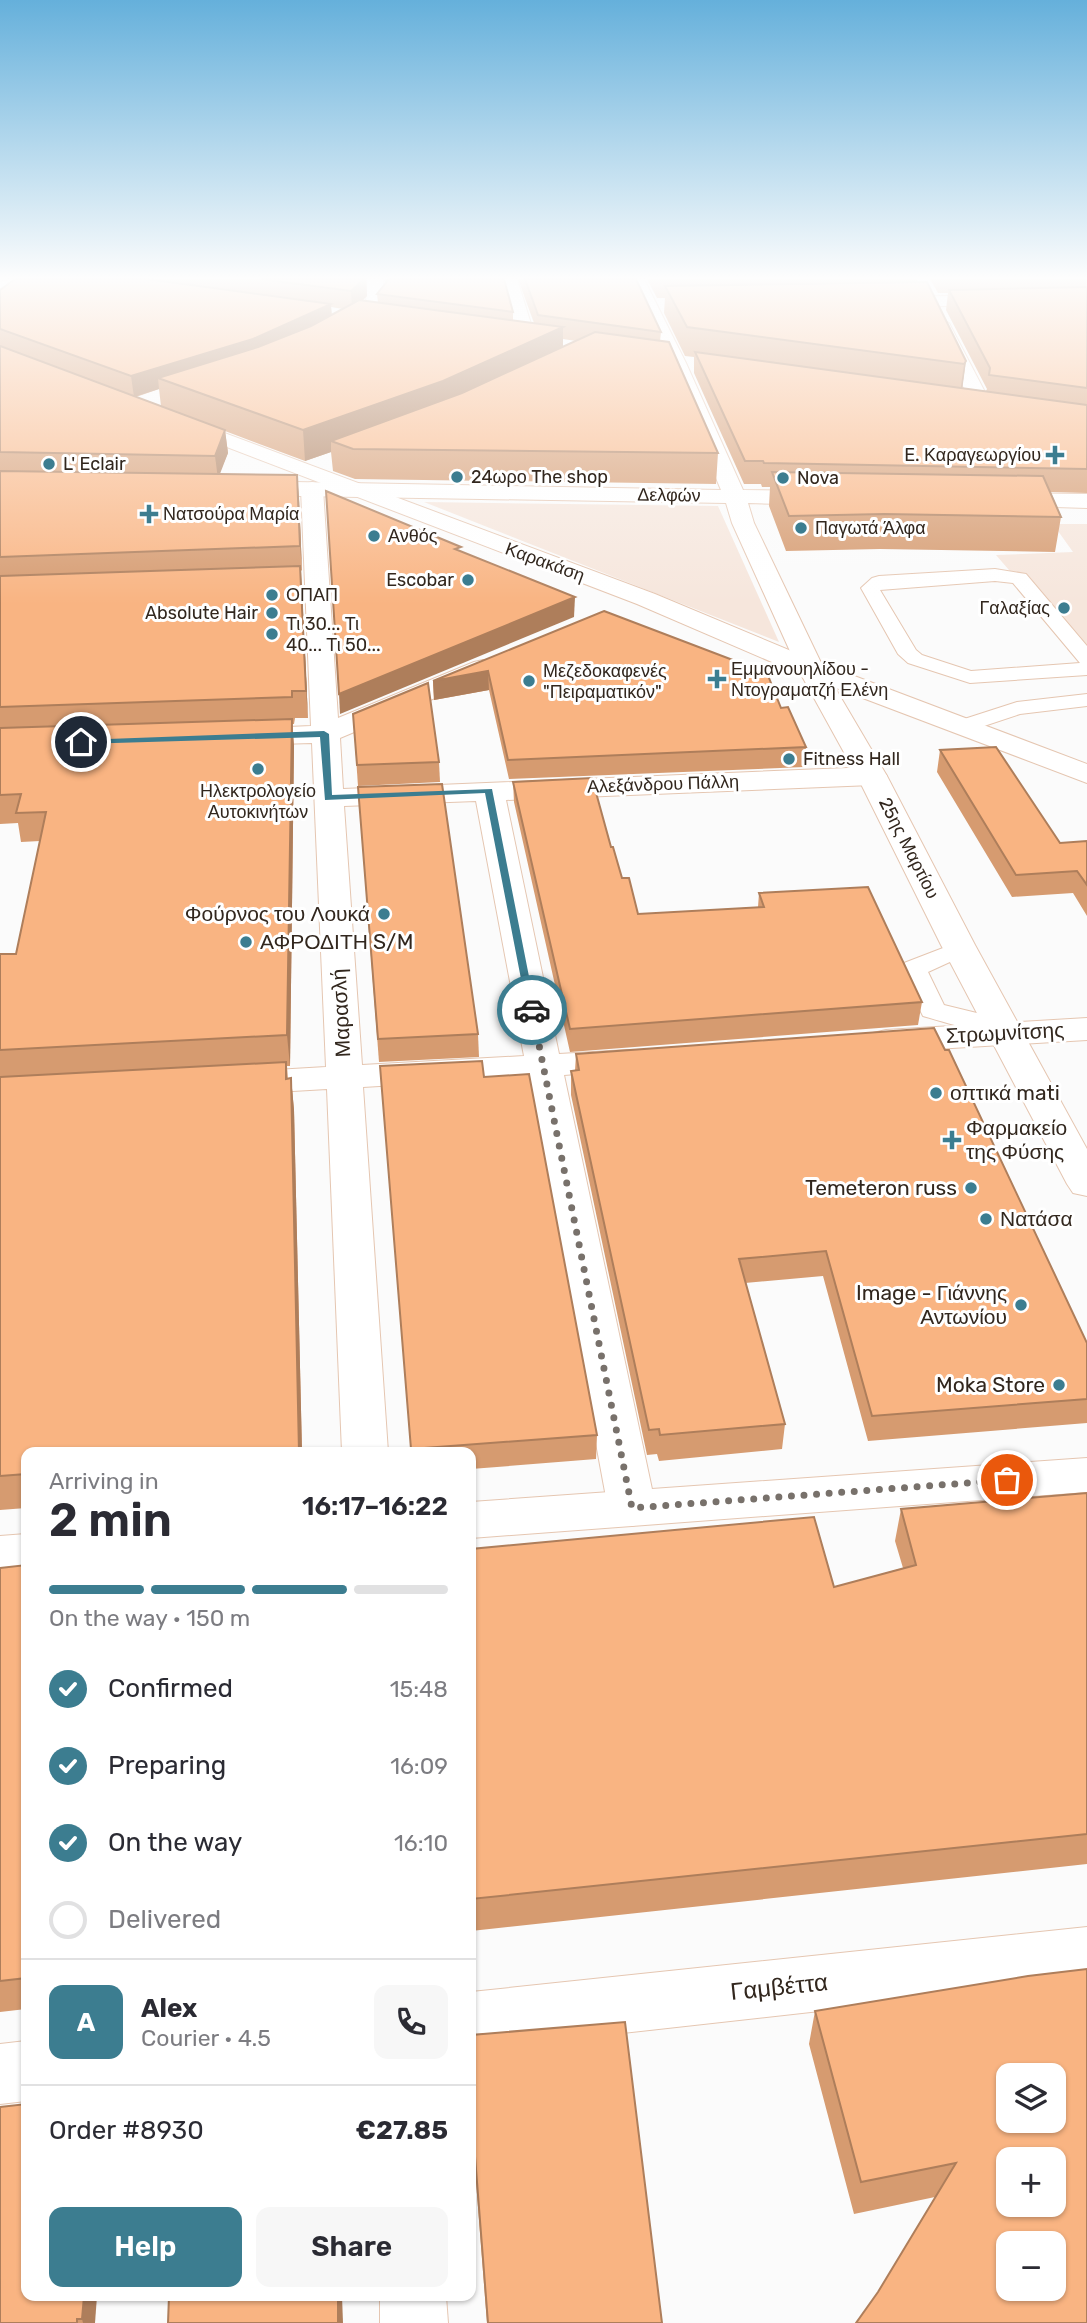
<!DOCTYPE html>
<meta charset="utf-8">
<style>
body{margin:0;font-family:Rubik,sans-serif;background:#f7f7f7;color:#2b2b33;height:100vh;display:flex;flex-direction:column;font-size:26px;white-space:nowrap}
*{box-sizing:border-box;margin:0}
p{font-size:23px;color:#7c7c81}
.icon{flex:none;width:38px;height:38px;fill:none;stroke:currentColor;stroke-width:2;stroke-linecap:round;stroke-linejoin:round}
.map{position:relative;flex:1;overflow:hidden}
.sheet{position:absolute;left:21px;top:1447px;width:455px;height:854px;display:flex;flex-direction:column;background:#fff;border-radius:14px;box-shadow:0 2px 5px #0004}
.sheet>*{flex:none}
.buttons{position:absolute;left:996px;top:2063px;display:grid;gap:14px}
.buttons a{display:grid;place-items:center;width:70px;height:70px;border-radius:14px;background:#fff;box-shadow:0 2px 5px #0004;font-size:35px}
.pin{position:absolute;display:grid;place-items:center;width:60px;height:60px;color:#fff;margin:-30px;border:4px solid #fff;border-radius:50%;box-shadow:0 2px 7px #0007}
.courier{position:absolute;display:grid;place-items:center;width:70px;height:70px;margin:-35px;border:5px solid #3c7d90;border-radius:50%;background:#fff;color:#222;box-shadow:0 2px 9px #0007}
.head em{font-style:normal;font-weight:600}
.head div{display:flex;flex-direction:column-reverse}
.head{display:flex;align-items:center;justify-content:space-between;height:119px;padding:0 28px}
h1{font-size:46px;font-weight:600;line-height:52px}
.bar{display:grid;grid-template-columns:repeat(4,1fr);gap:10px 7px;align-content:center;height:84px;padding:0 28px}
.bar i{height:9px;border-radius:5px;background:#e1e1e2}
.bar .selected{background:#3c7d90}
.bar p{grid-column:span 4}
.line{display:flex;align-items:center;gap:18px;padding:0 28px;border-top:2px solid #e1e1e2}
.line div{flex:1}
.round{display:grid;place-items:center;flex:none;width:74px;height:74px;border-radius:14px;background:#f7f7f7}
ol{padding:0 28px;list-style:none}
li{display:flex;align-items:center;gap:21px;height:77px}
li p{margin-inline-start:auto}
li .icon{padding:7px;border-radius:50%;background:#3c7d90;color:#fff;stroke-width:4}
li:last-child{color:#7c7c81}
li i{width:38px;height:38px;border:4px solid #e1e1e2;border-radius:50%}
.action{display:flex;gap:14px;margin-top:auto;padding:14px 28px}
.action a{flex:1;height:80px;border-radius:14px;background:#3c7d90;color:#fff;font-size:28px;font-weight:600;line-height:80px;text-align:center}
.action a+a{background:#f7f7f7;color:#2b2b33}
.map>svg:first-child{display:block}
</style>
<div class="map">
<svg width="1087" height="2323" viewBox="0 0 1087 2323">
<rect width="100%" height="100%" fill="#fbfbfb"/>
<g fill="#f6e6dc">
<path d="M424,502L718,506L779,642Z"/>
<path d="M1053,524H1087V660L996,555L1073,552Z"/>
</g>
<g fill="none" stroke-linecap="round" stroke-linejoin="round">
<defs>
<g id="service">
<path d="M995,569L1026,574L1087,646V675L970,683L908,663L898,654L861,588L872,578L879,576ZM995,581L1013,583L1080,663L971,671L922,655L916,650L880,590Z"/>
<path d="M1087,694V706L1020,714L963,733L955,732L952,727L955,722L1017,702Z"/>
<path d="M943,948L952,951L956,956L952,961L928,972L944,1005L985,1015L989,1021L985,1027C966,1031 942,1021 923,1016L920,1010L900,969L904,963Z"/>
</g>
<g id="minor">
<path d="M12,279H36L34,283L0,293V282Z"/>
<path d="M367,279H383L384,304C375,317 354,334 338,330L335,326L338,322L366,304Z"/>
<path d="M501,279H517L537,343L535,347L528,349L519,343Z"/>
<path d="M1087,294V304L883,307L874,302L883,297Z"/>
<path d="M940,318L949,323L986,394L970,408H956L953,404L966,392L931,323Z"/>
<path d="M179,416L655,594L820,663L1087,764V783L802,675L637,604L172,426L169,422L172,418Z"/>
<path d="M312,482L320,484L323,489L338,718L474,662L483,660L492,662L496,668L492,674L340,738L343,789L872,767L882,770L887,776L882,782L872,785L506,800L559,1054L627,1050L640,1053L645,1061L640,1069L564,1075L656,1508L649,1521L632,1526L615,1521L608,1508L528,1077L363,1087L388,1452H342L327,1089L240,1094L227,1091L222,1083L227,1075L240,1072L326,1067L312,743L241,745L231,743L227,737L231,731L241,729L311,726L301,489L304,484ZM476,801L524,1056L362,1065L344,806Z"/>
<path d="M1087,1018V1040L886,1052L873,1049L868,1041L873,1033L886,1030Z"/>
<path d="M1087,1927V1981L471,2050V1992Z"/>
<path d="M26,2041V2101L0,2104V2044Z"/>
<path d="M380,2296H446L448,2323H380Z"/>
</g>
<g id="tertiary">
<path d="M1087,1458V1492L471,1538V1502Z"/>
<path d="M26,1534V1572L0,1574V1536Z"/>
</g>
<g id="secondary">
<path d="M628,279H644L686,363L743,490L822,491L830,493L833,498L830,503L822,505L748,503L754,523L824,669L887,776L975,945L1087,1149V1196L1073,1193L1067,1184L941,945L857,776L798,669L732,523L726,503L246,495L238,493L235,488L238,483L246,481L721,490L668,363Z"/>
<path d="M1002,493L1087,494V508L994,505L991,500L994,495Z"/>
</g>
</defs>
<use href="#service" stroke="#e5c6b1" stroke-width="2"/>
<use href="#minor" stroke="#e5c6b1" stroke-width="2"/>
<use href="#tertiary" stroke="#e5c6b1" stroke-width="2"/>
<use href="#secondary" stroke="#e5c6b1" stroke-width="2"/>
<use href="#service" fill="#fff" fill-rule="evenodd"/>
<use href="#minor" fill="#fff" fill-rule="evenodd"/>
<use href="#tertiary" fill="#fff" fill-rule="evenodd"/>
<use href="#secondary" fill="#fff" fill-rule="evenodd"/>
</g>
<g fill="#d69b70" fill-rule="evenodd">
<path d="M15,279H366L367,296L362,301L378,303L377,294L386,284L384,279H504L513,312V321L534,323L518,279H636L661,332L660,341L718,453L716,484L355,479L333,471L331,452L305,461L225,431L228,453L219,474L299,499L302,570L301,571L308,718H295L294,724H292L294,746L290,1066H287L288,1079L291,1078L294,1110L302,1452H26V1508L0,1510V954H16L40,841L21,842L18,823L0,824V290ZM331,307L343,309L332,315ZM563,339L576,341L563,347ZM159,389L161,406L136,397Z"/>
<path d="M647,279H917V283L966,361L962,388L986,391L987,389L946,310L948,293H938L930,279H1087V493L1050,492L1061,517L1055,552L880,549L786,551L769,506L770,487H762L761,484H744L694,373V357L685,356L664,313L665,298H657Z"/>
<path d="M604,611L781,708L806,747L804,767L509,779L489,690L434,700L433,681Z"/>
<path d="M353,714L439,762L440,782L358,786Z"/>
<path d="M940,750L1060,843L1087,841V916L1073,893L1012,897L937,772Z"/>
<path d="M513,782L611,847L622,878L638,914L758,907L759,893L922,1002L918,1025L570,1052L514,802Z"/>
<path d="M358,787L478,1034L479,1057L379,1062Z"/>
<path d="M576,1054L1087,1343V1423L868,1441L823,1276L745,1283L785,1424L782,1449L659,1461L657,1454L647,1455L571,1095V1071H575Z"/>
<path d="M380,1066L484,1077L597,1435L596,1459L471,1469V1452H411Z"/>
<path d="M1087,1493V1864L471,1931V1549L834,1587L903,1568L895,1541L901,1509Z"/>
<path d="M26,1565V2009L0,2012V1568Z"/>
<path d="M1087,1969L878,2292L935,2197L854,2214L809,2044L815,2011Z"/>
<path d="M471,2035L662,2323H487L471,2117Z"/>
<path d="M0,2107L95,2323H0Z"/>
</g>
<g fill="#ae7e5b">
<path d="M364,279H366L367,296L352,310L351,291Z"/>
<path d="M331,304L332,324L255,360L158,378L159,389L134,397L131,376Z"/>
<path d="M563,327V355L444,411L331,441V452L305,461L303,430Z"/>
<path d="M966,361L962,391L960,393L964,364Z"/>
<path d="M225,430L228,453L218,479L215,456Z"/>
<path d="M297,475L299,499L302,570L300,546Z"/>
<path d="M300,566L302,591L308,718L306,691Z"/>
<path d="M575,597L574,617L340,714L339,694Z"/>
<path d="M488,671L489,690L434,700L433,681Z"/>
<path d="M292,719L294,746L290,1066L287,1035Z"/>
<path d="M291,1078L294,1110L302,1452H299Z"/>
<path d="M84,2296H97L95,2323H83L82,2319Z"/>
<path d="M338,2296H342L343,2323H338Z"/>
</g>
<g fill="#f9b482" stroke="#ae7e5b" stroke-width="2" fill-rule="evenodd">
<path d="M15,279H146L331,304L253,339L131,376L0,329V290Z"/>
<path d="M261,279H364L351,291Z"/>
<path d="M389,279H504L513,312L377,294Z"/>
<path d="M525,279H636L661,332L538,315Z"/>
<path d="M927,282L966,361L964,364L687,327L665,286Z"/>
<path d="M1087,287V388L989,375L990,368L949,290Z"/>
<path d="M359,300L563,327L443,381L303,430L158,378L258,347L311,326Z"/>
<path d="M595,332L669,342L718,453L353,449L331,441L462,393Z"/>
<path d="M0,346L225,430L215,456L0,452Z"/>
<path d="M695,352L1087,405V469L764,463L763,461H745Z"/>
<path d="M0,471L297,475L300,546L0,557Z"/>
<path d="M772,472L1043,476L1061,517L884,514L789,516Z"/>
<path d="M326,491L461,547L455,549L575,597L339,694Z"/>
<path d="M300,566L306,691H292V697L0,707V576Z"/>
<path d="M604,611L767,673L781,708L788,707L806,747L508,760L488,671L433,681Z"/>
<path d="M428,683L439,762L357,765L353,714Z"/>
<path d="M292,719L287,1035L0,1050V954H16L46,812L16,813L21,794L0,795V728Z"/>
<path d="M996,747L1060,843L1087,841V885L1077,871L1016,875L940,750Z"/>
<path d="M592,778L611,847H613L622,878H629L638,914L764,907L759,893L868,887L922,1002L570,1029L513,782Z"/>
<path d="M442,784L478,1034L378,1039L358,787Z"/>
<path d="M934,1028L945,1050H949L1087,1343V1399L872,1416L826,1251L739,1259L785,1424L660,1435L659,1429L649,1430L571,1071L579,1070L576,1054Z"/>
<path d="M482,1061L484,1077L529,1074L597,1435L411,1449L380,1066Z"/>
<path d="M286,1062V1079L291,1078L299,1452H26V1474L0,1476V1077Z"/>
<path d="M1087,1493V1834L471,1899V1549L814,1517L834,1587L916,1565L901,1509Z"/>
<path d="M26,1565V1978L0,1981V1568Z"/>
<path d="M1087,1969V2323H856L878,2292L956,2163L861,2182L815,2011L1028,1976ZM1008,2076H1054V2121H1008ZM1008,2160H1054V2205H1008ZM1008,2244H1054V2289H1008Z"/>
<path d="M625,2022L662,2323H488L471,2105V2035Z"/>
<path d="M26,2104V2296H84L82,2319H77V2323H0V2107Z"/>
<path d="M169,2296H338V2323H168Z"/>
</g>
<linearGradient id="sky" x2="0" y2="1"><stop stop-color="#65b0db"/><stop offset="0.46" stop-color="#fdfdfd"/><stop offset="1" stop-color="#fdfdfd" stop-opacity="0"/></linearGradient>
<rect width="1087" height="604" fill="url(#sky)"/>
<path fill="#3c7d90" d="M324,731L329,734L332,795L492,789L536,1012L527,1010L485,793L325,800L320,737L81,744L77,742L81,740Z"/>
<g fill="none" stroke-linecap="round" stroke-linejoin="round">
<path stroke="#78716b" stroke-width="7" stroke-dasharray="0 12.6" d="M532,1010L632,1508L1007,1480"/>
</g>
<g fill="#3c7d90" stroke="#fff" stroke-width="2.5">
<path d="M1051.5 444.5h7v7h7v7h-7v7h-7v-7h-7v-7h7z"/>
<circle cx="49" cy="464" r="7"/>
<circle cx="457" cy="477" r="7"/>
<circle cx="783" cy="478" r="7"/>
<path d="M145.5 503.5h7v7h7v7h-7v7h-7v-7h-7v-7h7z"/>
<circle cx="801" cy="528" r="7"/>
<circle cx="374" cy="536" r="7"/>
<circle cx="468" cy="580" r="7"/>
<circle cx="272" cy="595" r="7"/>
<circle cx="1064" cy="608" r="7"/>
<circle cx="272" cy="613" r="7"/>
<circle cx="272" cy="634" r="7"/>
<path d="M713.5 668.5h7v7h7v7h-7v7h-7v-7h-7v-7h7z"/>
<circle cx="529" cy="681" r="7"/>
<circle cx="789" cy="759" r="7"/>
<circle cx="258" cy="769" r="7"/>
<circle cx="384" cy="914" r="7"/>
<circle cx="246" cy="942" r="7"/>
<circle cx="936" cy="1093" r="7"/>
<path d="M948.5 1129.5h7v7h7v7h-7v7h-7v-7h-7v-7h7z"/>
<circle cx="971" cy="1188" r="7"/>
<circle cx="986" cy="1219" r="7"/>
<circle cx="1021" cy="1305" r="7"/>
<circle cx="1059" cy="1385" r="7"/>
</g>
<g text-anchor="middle" stroke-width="6" stroke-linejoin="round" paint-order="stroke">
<g font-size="18" fill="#32271e" stroke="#fff" text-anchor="start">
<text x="1041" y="461" text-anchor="end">E. Καραγεωργίου</text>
<text x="63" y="470">L' Eclair</text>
<text x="471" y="483">24ωρο The shop</text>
<text x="797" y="484">Nova</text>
<text x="163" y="520">Νατσούρα Μαρία</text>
<text x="815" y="534">Παγωτά Άλφα</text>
<text x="388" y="542">Ανθός</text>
<text x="454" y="586" text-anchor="end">Escobar</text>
<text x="286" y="601">ΟΠΑΠ</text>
<text x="1050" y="614" text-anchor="end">Γαλαξίας</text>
<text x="258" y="619" text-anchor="end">Absolute Hair</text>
<text x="286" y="630">Τι 30... Τι<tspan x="286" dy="21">40... Τι 50...</tspan></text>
<text x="731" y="675">Εμμανουηλίδου -<tspan x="731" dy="21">Ντογραματζή Ελένη</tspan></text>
<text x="543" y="677">Μεζεδοκαφενές<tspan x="543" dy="21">"Πειραματικόν"</tspan></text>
<text x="803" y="765">Fitness Hall</text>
<text x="258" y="797" text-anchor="middle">Ηλεκτρολογείο<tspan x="258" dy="21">Αυτοκινήτων</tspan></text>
</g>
<g font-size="18" fill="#32271e" stroke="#fff">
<text transform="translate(669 495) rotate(1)" y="6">Δελφών</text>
<text transform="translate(545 562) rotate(20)" y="6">Καρακάση</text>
<text transform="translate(663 784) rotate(-2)" y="6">Αλεξάνδρου Πάλλη</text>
<text transform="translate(909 848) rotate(63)" y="6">25ης Μαρτίου</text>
</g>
<g font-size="21" fill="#32271e" stroke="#fff" text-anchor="end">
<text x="370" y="921">Φούρνος του Λουκά</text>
<text x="260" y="949" text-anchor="start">ΑΦΡΟΔΙΤΗ S/M</text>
<text x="950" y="1100" text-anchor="start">οπτικά mati</text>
<text x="966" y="1135" text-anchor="start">Φαρμακείο<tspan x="966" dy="24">της Φύσης</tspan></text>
<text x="957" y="1195">Temeteron russ</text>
<text x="1000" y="1226" text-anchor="start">Νατάσα</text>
<text x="1007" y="1300">Image - Γιάννης<tspan x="1007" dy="24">Αντωνίου</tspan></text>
<text x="1045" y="1392">Moka Store</text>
</g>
<g font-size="21" fill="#32271e" stroke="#fff">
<text transform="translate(341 1013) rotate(-93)" y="7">Μαρασλή</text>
<text transform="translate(1005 1033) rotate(-3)" y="7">Στρωμνίτσης</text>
</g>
<g font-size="24" fill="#32271e" stroke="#fff">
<text transform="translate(779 1987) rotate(-6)" y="8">Γαμβέττα</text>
</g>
</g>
</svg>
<div class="buttons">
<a><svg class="icon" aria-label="layers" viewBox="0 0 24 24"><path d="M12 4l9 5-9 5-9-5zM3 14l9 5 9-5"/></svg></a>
<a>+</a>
<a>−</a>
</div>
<div class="pin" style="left:1007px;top:1480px;background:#ea580c"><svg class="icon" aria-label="bag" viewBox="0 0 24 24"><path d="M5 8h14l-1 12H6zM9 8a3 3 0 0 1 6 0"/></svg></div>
<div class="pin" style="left:81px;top:742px;background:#1f2937"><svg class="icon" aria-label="home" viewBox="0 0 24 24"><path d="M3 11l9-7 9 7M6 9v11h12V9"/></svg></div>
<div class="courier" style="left:532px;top:1010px"><svg class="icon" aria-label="car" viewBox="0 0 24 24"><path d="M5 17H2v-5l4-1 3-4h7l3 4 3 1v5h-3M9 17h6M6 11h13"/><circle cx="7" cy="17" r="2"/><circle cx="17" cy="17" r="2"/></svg></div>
<section class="sheet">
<div class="head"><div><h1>2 min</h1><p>Arriving in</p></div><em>16:17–16:22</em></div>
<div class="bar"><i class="selected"></i><i class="selected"></i><i class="selected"></i><i></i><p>On the way · 150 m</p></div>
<ol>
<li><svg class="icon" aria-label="check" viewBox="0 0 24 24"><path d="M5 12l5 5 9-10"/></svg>Confirmed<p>15:48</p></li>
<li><svg class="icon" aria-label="check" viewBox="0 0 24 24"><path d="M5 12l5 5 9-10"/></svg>Preparing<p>16:09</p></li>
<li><svg class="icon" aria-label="check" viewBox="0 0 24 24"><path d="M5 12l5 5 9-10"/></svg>On the way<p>16:10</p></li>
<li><i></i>Delivered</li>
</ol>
<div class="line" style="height:126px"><b class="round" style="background:#3c7d90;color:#fff">A</b><div><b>Alex</b><p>Courier · 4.5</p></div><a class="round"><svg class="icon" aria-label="phone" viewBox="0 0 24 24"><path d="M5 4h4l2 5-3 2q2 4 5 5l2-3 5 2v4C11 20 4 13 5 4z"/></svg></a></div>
<div class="line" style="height:91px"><div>Order #8930</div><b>€27.85</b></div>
<div class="action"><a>Help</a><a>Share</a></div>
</section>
</div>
